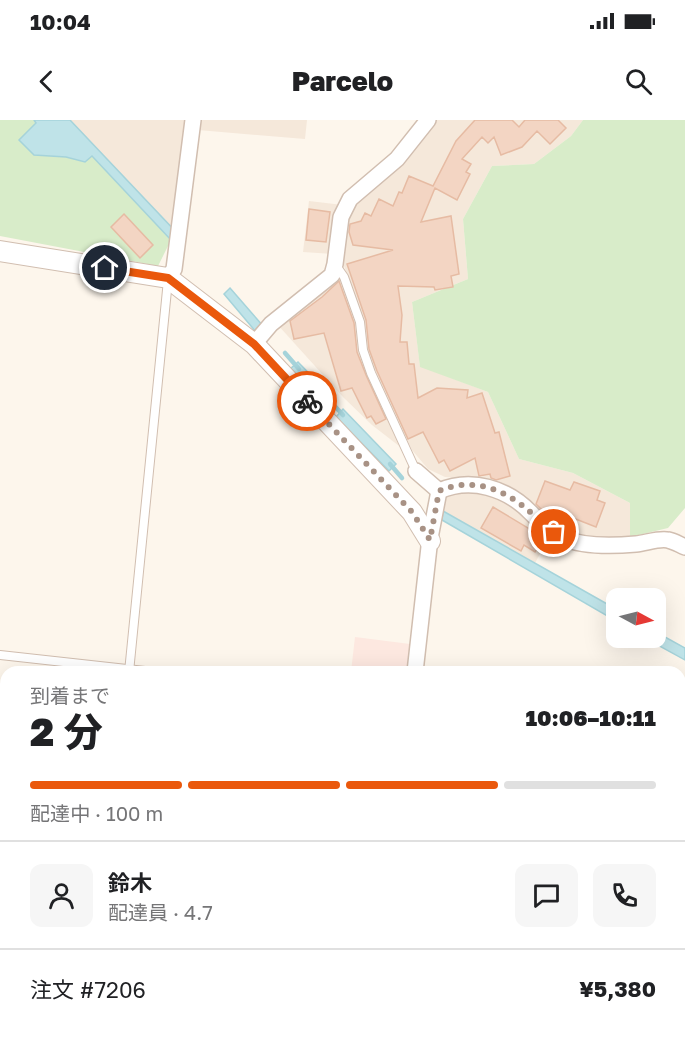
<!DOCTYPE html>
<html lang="ja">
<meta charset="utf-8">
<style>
body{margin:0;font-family:"Golos Text","Noto Sans JP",sans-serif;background:#f6f6f6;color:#202124;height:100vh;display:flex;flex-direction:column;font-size:22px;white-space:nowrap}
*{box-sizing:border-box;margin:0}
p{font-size:20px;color:#757577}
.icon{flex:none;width:33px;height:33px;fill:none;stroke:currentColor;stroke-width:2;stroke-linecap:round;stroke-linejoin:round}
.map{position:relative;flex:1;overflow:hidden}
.drawer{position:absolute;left:0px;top:546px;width:686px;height:374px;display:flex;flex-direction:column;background:#fff;border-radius:18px 18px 0 0;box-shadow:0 6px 24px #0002}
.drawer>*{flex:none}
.needle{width:39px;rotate:97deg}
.buttons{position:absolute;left:606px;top:468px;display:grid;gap:12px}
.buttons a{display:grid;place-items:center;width:60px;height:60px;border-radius:12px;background:#fff;box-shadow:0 6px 24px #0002;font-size:30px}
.pin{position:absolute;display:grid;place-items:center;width:51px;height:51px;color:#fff;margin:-26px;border:3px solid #fff;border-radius:50%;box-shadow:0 2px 6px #0007}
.courier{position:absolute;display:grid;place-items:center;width:60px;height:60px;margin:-30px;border:4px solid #ea580c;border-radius:50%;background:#fff;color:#222;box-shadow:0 2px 8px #0007}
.headline em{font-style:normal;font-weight:800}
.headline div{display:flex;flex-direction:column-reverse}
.headline{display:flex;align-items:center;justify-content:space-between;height:102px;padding:0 30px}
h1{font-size:39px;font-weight:800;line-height:45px}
.bar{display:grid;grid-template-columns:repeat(4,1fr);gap:9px 6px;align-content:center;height:72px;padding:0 30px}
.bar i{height:8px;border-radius:4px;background:#e0e0e0}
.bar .selected{background:#ea580c}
.bar p{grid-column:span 4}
.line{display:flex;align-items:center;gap:15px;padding:0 30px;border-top:2px solid #e0e0e0}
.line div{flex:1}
.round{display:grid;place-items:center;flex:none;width:63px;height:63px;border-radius:12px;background:#f6f6f6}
.status{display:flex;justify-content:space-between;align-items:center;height:42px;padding:0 30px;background:#fff;direction:ltr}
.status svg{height:16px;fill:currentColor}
header{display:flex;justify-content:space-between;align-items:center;height:78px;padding:0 30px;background:#fff;font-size:27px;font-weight:800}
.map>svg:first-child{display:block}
</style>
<div class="status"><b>10:04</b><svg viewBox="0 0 49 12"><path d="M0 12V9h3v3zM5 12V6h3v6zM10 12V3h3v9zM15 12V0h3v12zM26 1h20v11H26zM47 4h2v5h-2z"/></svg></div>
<header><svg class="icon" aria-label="back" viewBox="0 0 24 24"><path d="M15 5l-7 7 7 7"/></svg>Parcelo<svg class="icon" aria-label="search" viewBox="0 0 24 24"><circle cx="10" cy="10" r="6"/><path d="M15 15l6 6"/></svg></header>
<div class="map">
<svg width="685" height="919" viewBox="0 0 685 919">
<rect width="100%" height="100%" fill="#fdf6ec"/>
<g fill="#f5e8da">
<path d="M70,0H191L178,114Z"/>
<path d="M199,0H307L305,19L198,10Z"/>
<path d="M434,0H583L571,16L534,44L492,46L463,99L468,159L412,182L420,246L488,272L519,339L573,353L630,383V417L606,419L584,417L545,399L505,366L488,360L445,357L428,349L412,330L375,254L366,225L363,197L341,138L350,87Z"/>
<path d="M309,81L343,85L333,134L303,132Z"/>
<path d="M340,155L357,201L360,225L403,329L372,305L343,277L277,204Z"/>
<path d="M468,369L507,380L548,419L535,443L443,391L447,377Z"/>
</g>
<g fill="#fde8e0">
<path d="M355,517L410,524L407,552H351Z"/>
<path d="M0,750L6,751V914H85V919H0Z"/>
</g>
<path fill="#efe9e4" d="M97,914H366L365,919H96Z"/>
<g fill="#d8ecc9">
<path d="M0,0H34L36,3L34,35L66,37L85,42L92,35L171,120L158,146L0,116Z"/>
<path d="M583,0H685V388L668,408L630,417V383L573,353L519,339L488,272L420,247L412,182L468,159L463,99L492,46L534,44L571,16Z"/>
</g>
<g fill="#bfe3e8" stroke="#a5d3da" stroke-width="1.5">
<path d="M34,0H70L178,114L171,120L92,36L85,42L66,37L34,35L19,20L36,3Z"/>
<path d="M230,168L263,206L256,212L224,174Z"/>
<path d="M298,242L336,281L329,289L290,249Z"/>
<path d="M343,289L396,344L389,351L336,297Z"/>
<path d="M443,391L616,489V501L442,400Z"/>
<path d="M656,512L685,528V540L645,518H656Z"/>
</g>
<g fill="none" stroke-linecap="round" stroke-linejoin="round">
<g stroke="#a5d3da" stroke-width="4.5">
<path d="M285,233L299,249"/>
<path d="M330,281L343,295"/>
<path d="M390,344L402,358"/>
</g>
</g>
<g fill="#f3d5c3" stroke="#e6bba3" stroke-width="1.5">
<path d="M475,0H512L519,7L525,0H558L566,8L550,24L537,11L522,27L501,35L494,17L488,23L482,17L462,39L471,44L466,52L470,54L457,80L435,68L421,102L451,96L459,154L451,156L453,167L435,170L434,167L398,166L402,195L400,222H407L409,244H414L418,278L437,268L468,270L467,278L482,273L495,313L499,312L510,356L496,360L491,358L490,354L479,356L475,338L450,351L444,340L439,343L423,312L408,319L377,251L369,229L366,200L347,144L393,130L353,125L349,112L350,104L361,101L365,93L371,96L379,79L393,86L399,72L402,73L409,56L433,66L456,21Z"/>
<path d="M309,89L330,92L326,122L306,120Z"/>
<path d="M124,94L153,125L140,138L111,107Z"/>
<path d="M339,161L354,203L357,232L366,255L386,299L376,304L371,296L367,298L352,268L341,271L324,213L294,219L290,201L322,177Z"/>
<path d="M545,361L570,370L574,362L600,371L597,380L605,383L596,407L563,394L561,398L542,390L536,384Z"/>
<path d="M493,387L533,411L532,413L543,420L535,432L524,425L521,431L481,408Z"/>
</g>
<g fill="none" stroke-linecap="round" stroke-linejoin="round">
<defs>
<g id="service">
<path d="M335,144L344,157L360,202L363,230L371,253L416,351"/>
<path d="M0,535L154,552"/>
<path d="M129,552L168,160"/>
<path d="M0,799L6,800"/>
<path d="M0,886L6,887"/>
<path d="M66,919L67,914"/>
<path d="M89,919L90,914"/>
</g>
<g id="minor">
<path d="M168,158L174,149L193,0"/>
<path d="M254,224L271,204L332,155L335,144L341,97L350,79L397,39L428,0"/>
<path d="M416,351L439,371"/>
<path d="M439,371C471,357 507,368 531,393C541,403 549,412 563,418C584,427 614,426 636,424C646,423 659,418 668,420C674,421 680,425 685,427"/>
<path d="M415,552L430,418L439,371"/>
<path d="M680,612H685"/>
<path d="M680,672L685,624"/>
<path d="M372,919L373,914"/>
<path d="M651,919V914"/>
</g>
<path id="tertiary" d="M0,131L168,158L254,224L412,392L430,421"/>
</defs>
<use href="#service" stroke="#d1beb0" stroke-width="10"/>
<use href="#minor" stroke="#d1beb0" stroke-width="18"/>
<use href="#tertiary" stroke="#d1beb0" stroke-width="22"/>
<use href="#service" stroke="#fff" stroke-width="8"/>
<use href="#minor" stroke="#fff" stroke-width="15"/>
<use href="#tertiary" stroke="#fff" stroke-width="20"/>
</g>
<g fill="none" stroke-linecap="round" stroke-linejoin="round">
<path stroke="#a89285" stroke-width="6" stroke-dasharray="0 10.8" d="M307,281L412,392L430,420L439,371C471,357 503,368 529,391C538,399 543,407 554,412"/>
<path stroke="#ea580c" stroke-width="8" d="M105,148L168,158L254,224L307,281"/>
</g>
</svg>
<div class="buttons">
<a><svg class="needle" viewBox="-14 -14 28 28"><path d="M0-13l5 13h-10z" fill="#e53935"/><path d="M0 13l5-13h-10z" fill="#757577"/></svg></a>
</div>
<div class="pin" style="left:554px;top:412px;background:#ea580c"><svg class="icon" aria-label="bag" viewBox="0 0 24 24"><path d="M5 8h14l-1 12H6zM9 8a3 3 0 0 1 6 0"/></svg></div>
<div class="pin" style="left:105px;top:148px;background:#1f2937"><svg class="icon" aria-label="home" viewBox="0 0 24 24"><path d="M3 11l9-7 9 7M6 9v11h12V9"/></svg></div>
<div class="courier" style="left:307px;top:281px"><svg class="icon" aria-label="bike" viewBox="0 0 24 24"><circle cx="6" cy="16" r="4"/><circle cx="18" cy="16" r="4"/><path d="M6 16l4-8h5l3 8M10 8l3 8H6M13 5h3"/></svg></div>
<section class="drawer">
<div class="headline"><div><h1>2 分</h1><p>到着まで</p></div><em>10:06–10:11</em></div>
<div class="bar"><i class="selected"></i><i class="selected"></i><i class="selected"></i><i></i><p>配達中 · 100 m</p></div>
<div class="line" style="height:108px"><a class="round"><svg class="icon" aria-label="person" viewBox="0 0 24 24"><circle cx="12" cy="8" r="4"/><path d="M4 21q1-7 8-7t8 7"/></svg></a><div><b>鈴木</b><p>配達員 · 4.7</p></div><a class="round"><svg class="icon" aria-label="chat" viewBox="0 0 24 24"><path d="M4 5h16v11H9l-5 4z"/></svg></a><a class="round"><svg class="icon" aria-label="phone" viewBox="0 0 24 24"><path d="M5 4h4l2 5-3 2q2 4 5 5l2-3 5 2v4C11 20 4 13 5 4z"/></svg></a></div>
<div class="line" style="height:78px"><div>注文 #7206</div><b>¥5,380</b></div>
</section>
</div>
